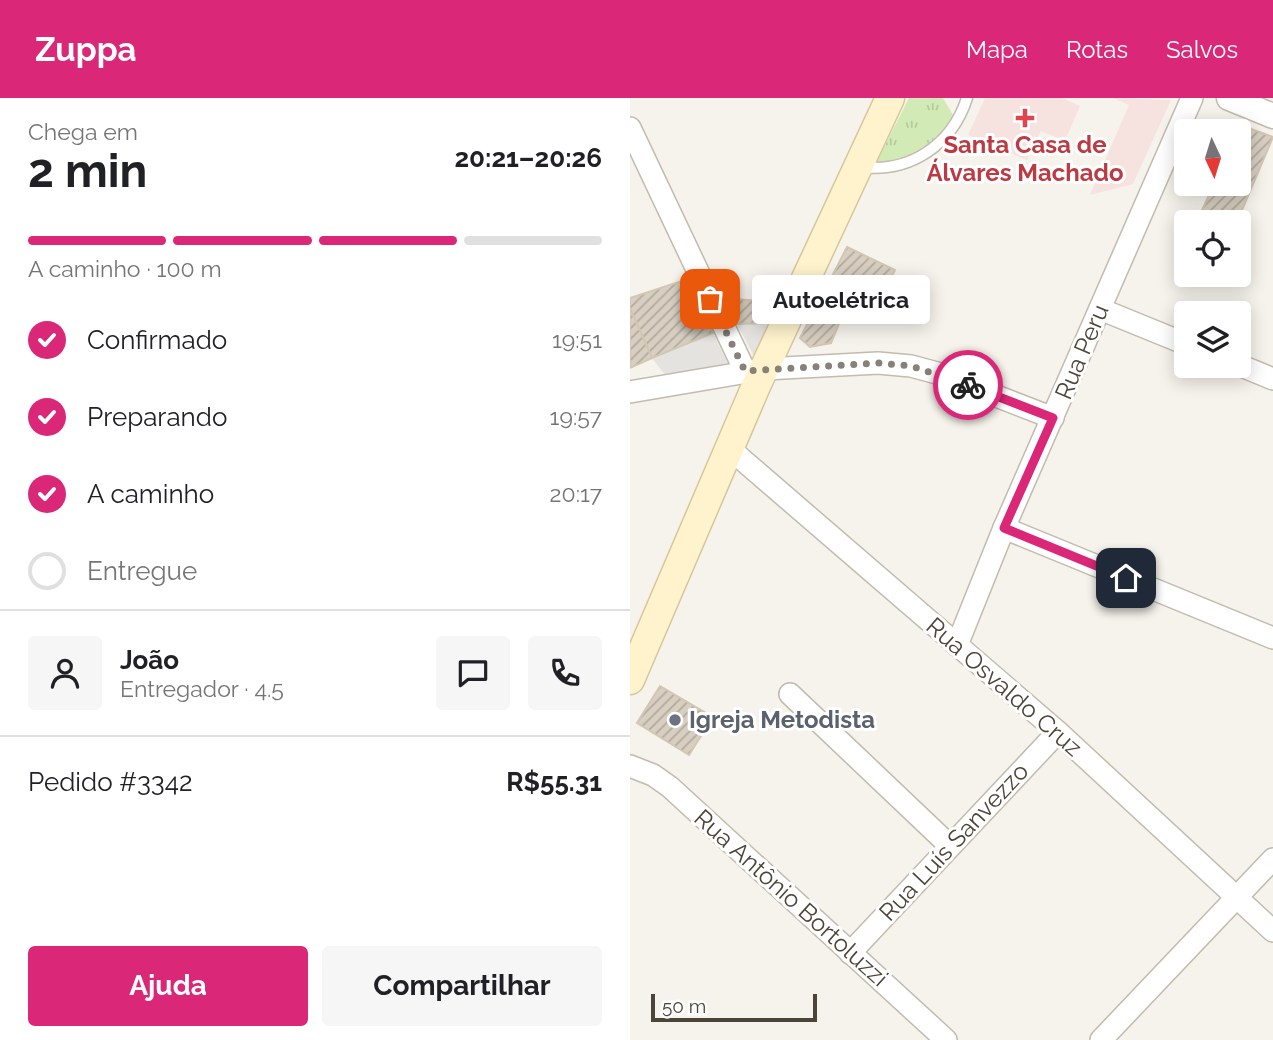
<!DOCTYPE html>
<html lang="pt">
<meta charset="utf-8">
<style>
body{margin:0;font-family:Raleway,sans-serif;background:#f6f6f6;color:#202124;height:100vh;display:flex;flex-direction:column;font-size:26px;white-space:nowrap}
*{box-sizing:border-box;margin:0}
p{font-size:23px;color:#757577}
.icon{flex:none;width:38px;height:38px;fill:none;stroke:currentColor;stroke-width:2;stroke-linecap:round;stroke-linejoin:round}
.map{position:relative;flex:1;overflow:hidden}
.drawer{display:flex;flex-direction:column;background:#fff;width:630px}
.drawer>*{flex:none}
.needle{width:46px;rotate:176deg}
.tools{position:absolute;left:544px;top:21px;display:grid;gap:14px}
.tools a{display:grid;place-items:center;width:77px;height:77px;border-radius:7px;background:#fff;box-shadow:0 4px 18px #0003;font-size:35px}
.scale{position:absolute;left:21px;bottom:18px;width:166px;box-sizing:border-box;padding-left:7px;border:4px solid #4b4439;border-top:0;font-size:19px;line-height:24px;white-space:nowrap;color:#4b4439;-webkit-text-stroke:5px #fff;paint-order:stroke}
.pin{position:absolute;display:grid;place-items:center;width:60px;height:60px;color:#fff;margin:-30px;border-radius:14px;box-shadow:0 4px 10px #0006}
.courier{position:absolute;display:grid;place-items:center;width:70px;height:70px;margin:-35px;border:5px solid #db2777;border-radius:50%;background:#fff;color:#222;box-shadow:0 2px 9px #0007}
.bubble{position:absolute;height:49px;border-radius:7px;background:#fff;box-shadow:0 4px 18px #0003;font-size:23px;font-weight:700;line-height:49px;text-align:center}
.summary em{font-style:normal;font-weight:700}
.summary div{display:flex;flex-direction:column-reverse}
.summary{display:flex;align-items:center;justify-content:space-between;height:119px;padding:0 28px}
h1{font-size:46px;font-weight:700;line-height:52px}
.bar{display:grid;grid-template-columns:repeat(4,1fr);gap:10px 7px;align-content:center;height:84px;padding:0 28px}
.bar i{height:9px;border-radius:5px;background:#e0e0e0}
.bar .selected{background:#db2777}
.bar p{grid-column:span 4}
.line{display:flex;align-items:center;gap:18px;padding:0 28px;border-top:2px solid #e0e0e0}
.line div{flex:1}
.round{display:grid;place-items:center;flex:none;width:74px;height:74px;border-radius:7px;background:#f6f6f6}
ol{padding:0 28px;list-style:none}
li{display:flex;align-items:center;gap:21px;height:77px}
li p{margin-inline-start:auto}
li .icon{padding:7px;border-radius:50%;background:#db2777;color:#fff;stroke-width:4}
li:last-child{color:#757577}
li i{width:38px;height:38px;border:4px solid #e0e0e0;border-radius:50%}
.primary-button{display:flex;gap:14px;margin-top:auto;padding:14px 28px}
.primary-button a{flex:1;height:80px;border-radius:7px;background:#db2777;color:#fff;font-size:28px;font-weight:700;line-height:80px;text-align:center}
.primary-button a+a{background:#f6f6f6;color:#202124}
header{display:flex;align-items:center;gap:42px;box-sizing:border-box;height:98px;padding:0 35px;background:#db2777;color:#fff}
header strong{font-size:33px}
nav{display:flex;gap:38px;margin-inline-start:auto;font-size:24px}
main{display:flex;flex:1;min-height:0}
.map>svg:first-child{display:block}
</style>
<header>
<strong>Zuppa</strong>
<nav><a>Mapa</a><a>Rotas</a><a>Salvos</a></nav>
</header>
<main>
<section class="drawer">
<div class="summary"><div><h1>2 min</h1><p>Chega em</p></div><em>20:21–20:26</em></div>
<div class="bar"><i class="selected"></i><i class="selected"></i><i class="selected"></i><i></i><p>A caminho · 100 m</p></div>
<ol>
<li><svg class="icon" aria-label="check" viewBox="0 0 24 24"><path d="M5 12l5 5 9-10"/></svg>Confirmado<p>19:51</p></li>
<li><svg class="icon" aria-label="check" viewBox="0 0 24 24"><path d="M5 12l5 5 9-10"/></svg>Preparando<p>19:57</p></li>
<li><svg class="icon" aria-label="check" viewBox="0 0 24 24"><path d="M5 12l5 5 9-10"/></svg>A caminho<p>20:17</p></li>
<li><i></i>Entregue</li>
</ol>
<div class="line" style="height:126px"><a class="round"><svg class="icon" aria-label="person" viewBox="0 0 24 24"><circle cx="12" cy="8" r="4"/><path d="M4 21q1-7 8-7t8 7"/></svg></a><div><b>João</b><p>Entregador · 4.5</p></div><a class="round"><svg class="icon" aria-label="chat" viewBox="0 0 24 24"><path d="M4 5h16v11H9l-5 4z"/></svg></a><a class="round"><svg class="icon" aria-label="phone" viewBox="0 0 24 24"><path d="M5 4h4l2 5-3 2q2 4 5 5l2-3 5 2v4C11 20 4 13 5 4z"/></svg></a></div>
<div class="line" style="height:91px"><div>Pedido #3342</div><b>R$55.31</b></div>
<div class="primary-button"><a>Ajuda</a><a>Compartilhar</a></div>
</section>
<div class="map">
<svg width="643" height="942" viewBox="0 0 643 942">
<defs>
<pattern id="grass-tufts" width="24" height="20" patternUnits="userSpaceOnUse" patternTransform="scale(1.75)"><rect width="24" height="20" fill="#d2eab5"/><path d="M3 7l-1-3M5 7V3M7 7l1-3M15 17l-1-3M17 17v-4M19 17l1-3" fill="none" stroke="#b6ca9c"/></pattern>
<pattern id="building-hatch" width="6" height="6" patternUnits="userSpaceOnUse" patternTransform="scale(1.75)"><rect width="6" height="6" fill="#d8cfc1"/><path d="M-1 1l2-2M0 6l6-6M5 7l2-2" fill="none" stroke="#b1aa9e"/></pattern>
</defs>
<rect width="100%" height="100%" fill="#f6f3ec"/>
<g fill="#f6e3e0">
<path d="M355,0H432L450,8L435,43L411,33L397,62L338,37Z"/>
<path d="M483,0L541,2L503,86L460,97L499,7Z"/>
</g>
<path fill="url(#grass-tufts)" d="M279,0H313L323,17C304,47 282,60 246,65Z"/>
<g fill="#e5e3e0">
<path d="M138,225L126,262L107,226Z"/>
<path d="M83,235L99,268L39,282L22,260Z"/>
</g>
<g fill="url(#building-hatch)" stroke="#d3c7b4" stroke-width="2">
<path d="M610,27L643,39L607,124L567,123L584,86H609L607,33Z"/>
<path d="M217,149L265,172L246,212L197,188Z"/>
<path d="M58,181L83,235L22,260L0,210V200Z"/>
<path d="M197,188L220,199L201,245L180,249L170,240Z"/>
<path d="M92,200L144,204L138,225L107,226Z"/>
<path d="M0,210L22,260L0,270Z"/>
<path d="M30,588L83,619L59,657L7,625Z"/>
</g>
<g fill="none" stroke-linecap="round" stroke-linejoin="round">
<defs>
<path id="service" d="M231,69C280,75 322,47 337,0"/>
<g id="minor">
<path d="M0,30L115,273"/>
<path d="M470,211L556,246"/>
<path d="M609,267L643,281"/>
<path d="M0,294L135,271L248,265L281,268L307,275L423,320"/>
<path d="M100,351L428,634L643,833"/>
<path d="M374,430L643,540"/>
<path d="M327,547L374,430L562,0"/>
<path d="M160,596L320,748"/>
<path d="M0,668L23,677L40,689L316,942"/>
<path d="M220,855L428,634"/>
<path d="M471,942L643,761"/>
</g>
<path id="tertiary" d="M599,0L643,18"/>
<path id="secondary" d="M0,582L126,288L260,0"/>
</defs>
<use href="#service" stroke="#c2bbae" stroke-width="13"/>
<use href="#minor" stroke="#c2bbae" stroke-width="24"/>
<use href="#tertiary" stroke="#c2bbae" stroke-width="27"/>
<use href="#secondary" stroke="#d6c79b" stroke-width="31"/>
<use href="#service" stroke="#fff" stroke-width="10"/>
<use href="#minor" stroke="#fff" stroke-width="21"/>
<use href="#tertiary" stroke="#fff" stroke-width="24"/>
<use href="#secondary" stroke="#fff3cd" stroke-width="28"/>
</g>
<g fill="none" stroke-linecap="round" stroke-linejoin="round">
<path stroke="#878178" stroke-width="7" stroke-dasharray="0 12.6" d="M80,201L115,273L248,265L281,268L338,287"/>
<path stroke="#db2777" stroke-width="9" d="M338,287L423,320L374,430L496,480"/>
</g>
<path fill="#e0444e" stroke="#fff" stroke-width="2.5" d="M391.5 9.5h7v7h7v7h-7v7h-7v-7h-7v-7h7z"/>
<circle fill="#6b7280" stroke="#fff" stroke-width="2.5" cx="45" cy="622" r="7"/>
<g text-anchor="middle" stroke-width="6" stroke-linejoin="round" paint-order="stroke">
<g font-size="24" font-weight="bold" fill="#be3a42" stroke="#fff">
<text x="395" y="55">Santa Casa de<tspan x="395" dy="28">Álvares Machado</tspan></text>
</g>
<g font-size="24" fill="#4b4439" stroke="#fff">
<text transform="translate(452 254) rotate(-67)" y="8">Rua Peru</text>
<text transform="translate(374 589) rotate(41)" y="8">Rua Osvaldo Cruz</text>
<text transform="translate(324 744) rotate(-47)" y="8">Rua Luís Sanvezzo</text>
<text transform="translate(161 800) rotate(42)" y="8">Rua Antônio Bortoluzzi</text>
</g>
<g font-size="24" font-weight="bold" fill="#5b616d" stroke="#fff" text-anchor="start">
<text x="59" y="630">Igreja Metodista</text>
</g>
</g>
</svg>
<div class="tools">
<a><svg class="needle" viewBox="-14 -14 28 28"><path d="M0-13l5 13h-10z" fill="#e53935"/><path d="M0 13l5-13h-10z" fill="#757577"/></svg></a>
<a><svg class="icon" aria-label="locate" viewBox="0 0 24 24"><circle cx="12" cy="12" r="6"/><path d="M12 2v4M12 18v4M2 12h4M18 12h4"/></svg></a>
<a><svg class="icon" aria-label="layers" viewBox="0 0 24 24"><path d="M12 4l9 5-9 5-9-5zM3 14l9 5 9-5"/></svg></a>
</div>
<div class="scale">50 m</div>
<div class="pin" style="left:80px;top:201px;background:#ea580c"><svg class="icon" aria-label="bag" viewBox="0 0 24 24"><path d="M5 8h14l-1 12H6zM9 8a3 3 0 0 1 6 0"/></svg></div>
<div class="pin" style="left:496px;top:480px;background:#1f2937"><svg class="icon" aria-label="home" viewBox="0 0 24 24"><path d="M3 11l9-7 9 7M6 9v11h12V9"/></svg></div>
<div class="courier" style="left:338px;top:287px"><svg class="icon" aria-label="bike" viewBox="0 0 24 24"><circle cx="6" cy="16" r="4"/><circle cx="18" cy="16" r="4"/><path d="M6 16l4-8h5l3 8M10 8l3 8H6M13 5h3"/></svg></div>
<div class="bubble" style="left:122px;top:177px;width:178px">Autoelétrica</div>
</div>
</main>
